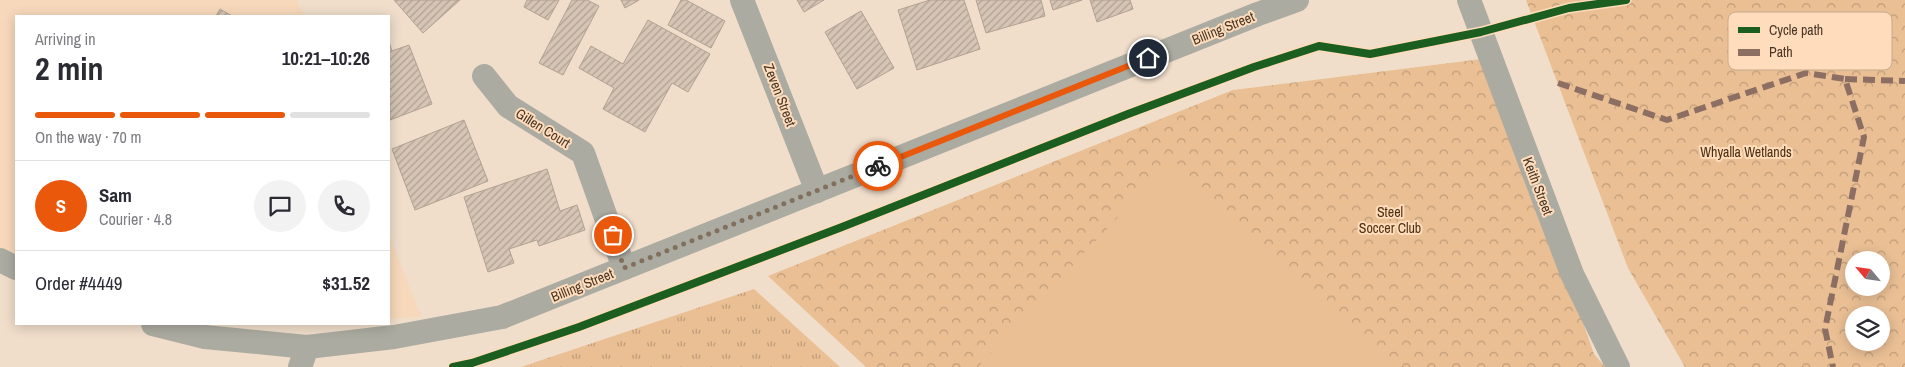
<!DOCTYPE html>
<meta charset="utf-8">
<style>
body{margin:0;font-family:"Archivo Narrow",sans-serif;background:#f2f2f3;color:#2b2b33;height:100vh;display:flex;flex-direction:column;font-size:19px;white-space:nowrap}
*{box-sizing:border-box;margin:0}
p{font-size:16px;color:#7c7c81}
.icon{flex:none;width:28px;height:28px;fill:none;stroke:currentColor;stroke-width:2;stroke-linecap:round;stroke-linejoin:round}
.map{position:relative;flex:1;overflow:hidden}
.details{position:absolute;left:15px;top:15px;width:375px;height:310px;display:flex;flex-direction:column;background:#fff;border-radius:0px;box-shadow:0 2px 12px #0003}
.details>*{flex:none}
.needle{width:32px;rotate:299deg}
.tools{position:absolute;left:1845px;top:251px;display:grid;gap:10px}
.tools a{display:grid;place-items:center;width:45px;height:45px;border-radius:50%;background:#fff;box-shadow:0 2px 12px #0003;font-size:25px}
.pin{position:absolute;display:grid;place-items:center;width:42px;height:42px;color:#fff;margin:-21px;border:2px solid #fff;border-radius:50%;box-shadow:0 1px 5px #0007}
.courier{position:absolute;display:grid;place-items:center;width:50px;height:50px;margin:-25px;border:4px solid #ea580c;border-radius:50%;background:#fff;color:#222;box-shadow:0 1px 6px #0007}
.headline em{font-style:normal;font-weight:700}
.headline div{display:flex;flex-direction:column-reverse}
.headline{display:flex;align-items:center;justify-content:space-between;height:85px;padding:0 20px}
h1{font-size:32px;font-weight:700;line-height:38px}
.bar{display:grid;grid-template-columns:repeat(4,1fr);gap:8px 5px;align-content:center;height:60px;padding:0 20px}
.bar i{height:6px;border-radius:4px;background:#e1e1e2}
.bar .current{background:#ea580c}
.bar p{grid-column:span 4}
.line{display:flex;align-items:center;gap:12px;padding:0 20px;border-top:1px solid #e1e1e2}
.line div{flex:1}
.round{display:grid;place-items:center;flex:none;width:52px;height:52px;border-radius:26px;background:#f2f2f3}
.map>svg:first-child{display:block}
</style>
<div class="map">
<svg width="1905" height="367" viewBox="0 0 1905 367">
<defs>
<pattern id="grass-tufts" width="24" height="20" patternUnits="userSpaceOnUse" patternTransform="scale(1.25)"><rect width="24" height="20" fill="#eabf94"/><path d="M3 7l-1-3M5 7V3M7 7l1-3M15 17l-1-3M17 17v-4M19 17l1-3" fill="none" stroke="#bf9c79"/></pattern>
<pattern id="forest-crowns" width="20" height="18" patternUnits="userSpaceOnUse" patternTransform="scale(1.25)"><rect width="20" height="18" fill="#eabf94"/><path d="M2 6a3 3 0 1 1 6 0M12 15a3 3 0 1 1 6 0" fill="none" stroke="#bf9c79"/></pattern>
<pattern id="building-hatch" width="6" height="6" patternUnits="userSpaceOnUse" patternTransform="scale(1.25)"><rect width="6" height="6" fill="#d6c5b5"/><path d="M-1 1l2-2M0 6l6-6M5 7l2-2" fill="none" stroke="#afa193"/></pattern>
</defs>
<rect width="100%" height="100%" fill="#f0ddca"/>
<g fill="#f7d8bb">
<path d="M0,0H297L304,16H16V258L0,250Z"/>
<path d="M389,235L421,317L389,319Z"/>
</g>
<path fill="url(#grass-tufts)" d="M754,289L840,367H521Z"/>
<g fill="url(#forest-crowns)" fill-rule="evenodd">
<path d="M1526,0H1905V367H1685L1628,268ZM1854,260H1881V288H1854ZM1854,315H1881V342H1854Z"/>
<path d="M1490,58L1594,354L1605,367H866L768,276L1233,90Z"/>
</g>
<path fill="#eabf94" d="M1172,159L1395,367H978Z"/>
<g fill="url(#building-hatch)" stroke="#b2a292">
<path d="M394,0H460L423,33Z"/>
<path d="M527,0H559L548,20L524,7Z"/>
<path d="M572,0H587L599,6L563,75L539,63Z"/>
<path d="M621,0H639L625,8Z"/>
<path d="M681,0H686L725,21L711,48L668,25Z"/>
<path d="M797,0H824L804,12Z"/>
<path d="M930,0H964L980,49L917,70L898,10Z"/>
<path d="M976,0H1041L1045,16L986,33Z"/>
<path d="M1050,0H1082L1053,10Z"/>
<path d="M1090,0H1130L1133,9L1097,22Z"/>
<path d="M220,9L232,16H216Z"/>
<path d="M861,11L894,68L857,89L825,32Z"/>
<path d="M648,20L710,54L688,92L672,83L645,132L603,109L614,88L579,68L591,46L623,64Z"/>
<path d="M389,42L392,51L409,45L432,104L390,120Z"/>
<path d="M464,120L488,181L415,210L392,149Z"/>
<path d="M547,169L560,211L577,205L585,230L539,246L537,240L509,249L514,263L488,272L464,197Z"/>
</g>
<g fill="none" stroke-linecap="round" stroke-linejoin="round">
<g stroke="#ababa1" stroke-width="24">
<path d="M742,0L817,191"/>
<path d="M1469,0L1572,274L1618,367"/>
<path d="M484,76L508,106L583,153L624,268"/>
<path d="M0,260L16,268"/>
<path d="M153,324L205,337L307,347L394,337L502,317L1258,14L1297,0"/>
<path d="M300,367L307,347"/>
</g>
<g stroke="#8d6e63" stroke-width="6" stroke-dasharray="12 6" stroke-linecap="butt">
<path d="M1845,79L1905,81"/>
<path d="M1558,83L1667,120L1806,73L1845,79L1864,137L1825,329L1833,367"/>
</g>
<defs>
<path id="cycleway" d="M453,367L472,363L579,327L842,227L1128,114L1254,67L1319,46L1370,54L1481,32L1569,8L1626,0"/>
</defs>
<use href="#cycleway" stroke="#ffdcbb" stroke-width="11"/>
<use href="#cycleway" stroke="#1b5e20" stroke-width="8"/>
</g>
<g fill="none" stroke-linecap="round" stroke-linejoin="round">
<path stroke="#82705f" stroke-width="5" stroke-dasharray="0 9" d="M613,235L624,268L878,166"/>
<path stroke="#ea580c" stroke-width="6" d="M878,166L1148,58"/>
</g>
<g text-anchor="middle" stroke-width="4" stroke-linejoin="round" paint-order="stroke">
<g font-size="14" fill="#473625" stroke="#ffdcbb">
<text transform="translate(1223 28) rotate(-22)" y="5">Billing Street</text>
<text transform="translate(780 95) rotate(69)" y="5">Zeven Street</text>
<text transform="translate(543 128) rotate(32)" y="5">Gillen Court</text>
<text transform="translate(1538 186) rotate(69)" y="5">Keith Street</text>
<text transform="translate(582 285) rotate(-22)" y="5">Billing Street</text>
</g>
<g font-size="14" fill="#4c2f10" stroke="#ffdcbb">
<text x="1746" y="157">Whyalla Wetlands</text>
<text x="1390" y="217">Steel<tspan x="1390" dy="16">Soccer Club</tspan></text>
</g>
</g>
<rect x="1728" y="12" width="164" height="58" rx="8" fill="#ffdcbb" stroke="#c8aa8e" stroke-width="1"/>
<rect x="1738" y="27" width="22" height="6" fill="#1b5e20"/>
<rect x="1738" y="49" width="22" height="7" fill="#8d6e63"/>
<g font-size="14" fill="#473625">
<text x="1769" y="35">Cycle path</text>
<text x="1769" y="57">Path</text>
</g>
</svg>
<div class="tools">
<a><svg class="needle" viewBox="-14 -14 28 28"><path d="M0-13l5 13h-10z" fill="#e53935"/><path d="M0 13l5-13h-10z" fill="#7c7c81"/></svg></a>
<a><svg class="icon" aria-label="layers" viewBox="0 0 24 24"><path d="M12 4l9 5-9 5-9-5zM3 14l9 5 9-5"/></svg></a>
</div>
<div class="pin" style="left:613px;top:235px;background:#ea580c"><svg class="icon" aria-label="bag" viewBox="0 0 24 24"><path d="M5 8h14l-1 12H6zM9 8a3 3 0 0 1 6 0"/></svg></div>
<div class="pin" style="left:1148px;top:58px;background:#1f2937"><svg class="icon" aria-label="home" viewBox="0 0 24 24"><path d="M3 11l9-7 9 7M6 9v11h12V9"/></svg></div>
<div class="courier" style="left:878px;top:166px"><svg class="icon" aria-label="bike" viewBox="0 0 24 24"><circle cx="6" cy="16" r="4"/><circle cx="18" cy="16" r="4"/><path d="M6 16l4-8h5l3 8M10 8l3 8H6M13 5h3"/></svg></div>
<section class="details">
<div class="headline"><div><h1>2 min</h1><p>Arriving in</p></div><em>10:21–10:26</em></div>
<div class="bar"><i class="current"></i><i class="current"></i><i class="current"></i><i></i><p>On the way · 70 m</p></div>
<div class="line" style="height:90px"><b class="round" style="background:#ea580c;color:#fff">S</b><div><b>Sam</b><p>Courier · 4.8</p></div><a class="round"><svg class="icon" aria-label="chat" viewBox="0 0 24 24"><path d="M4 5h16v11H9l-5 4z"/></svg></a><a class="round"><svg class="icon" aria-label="phone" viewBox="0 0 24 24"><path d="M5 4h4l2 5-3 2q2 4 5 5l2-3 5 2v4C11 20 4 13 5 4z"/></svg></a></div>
<div class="line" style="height:65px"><div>Order #4449</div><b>$31.52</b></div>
</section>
</div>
